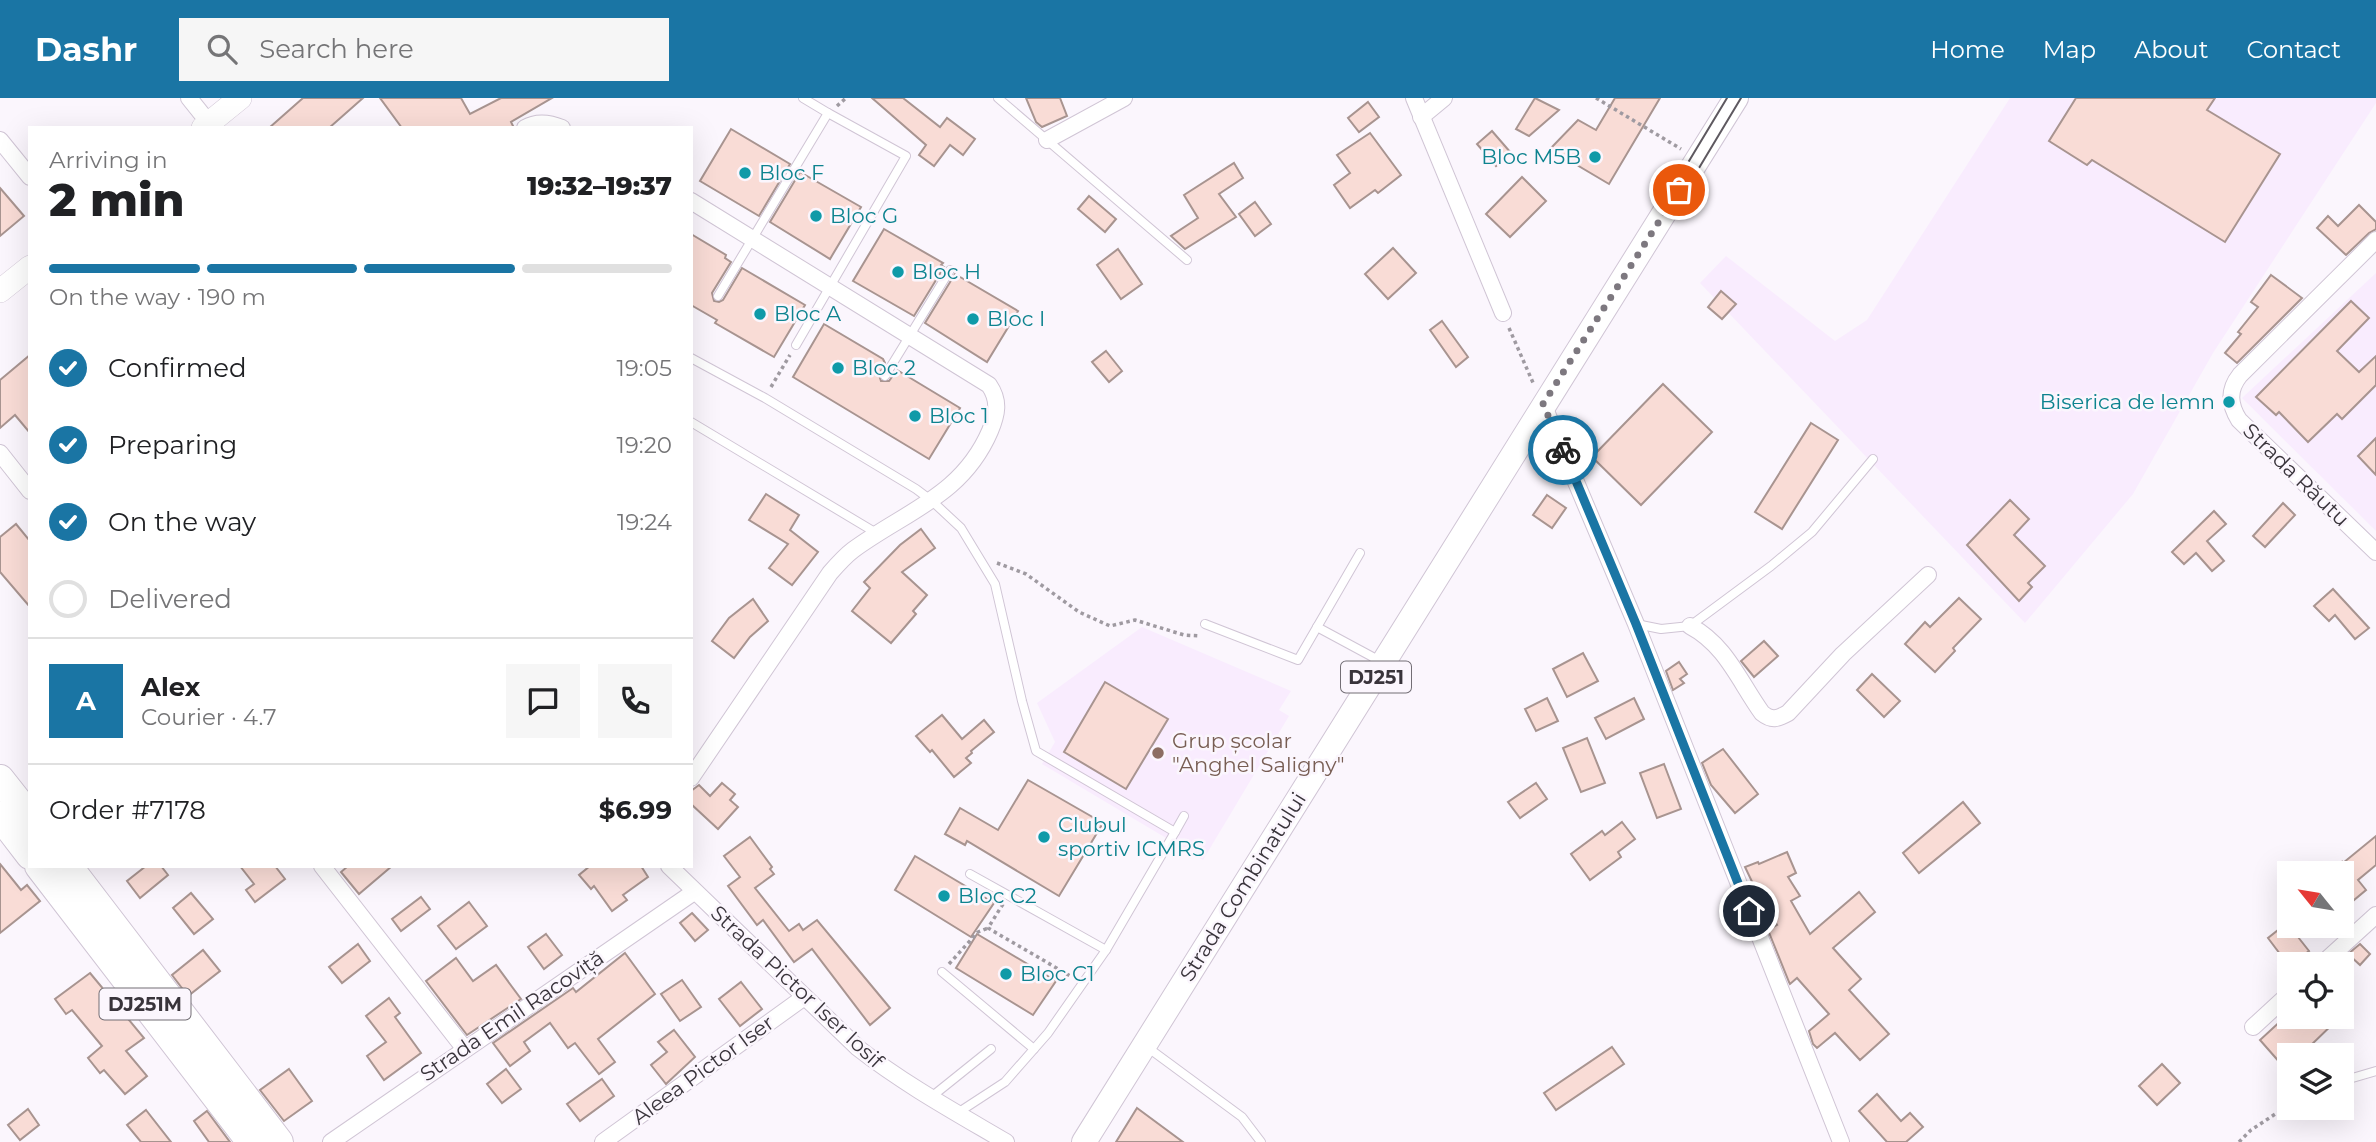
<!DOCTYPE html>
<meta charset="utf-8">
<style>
body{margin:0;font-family:Montserrat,sans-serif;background:#f6f6f6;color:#202124;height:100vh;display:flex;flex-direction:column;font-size:26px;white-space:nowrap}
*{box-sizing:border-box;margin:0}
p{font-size:23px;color:#757577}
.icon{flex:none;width:38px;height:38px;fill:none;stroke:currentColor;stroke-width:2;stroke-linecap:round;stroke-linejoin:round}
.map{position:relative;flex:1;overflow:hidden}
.sheet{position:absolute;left:28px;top:28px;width:665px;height:742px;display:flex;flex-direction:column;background:#fff;border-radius:0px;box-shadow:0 7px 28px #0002}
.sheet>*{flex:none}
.needle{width:46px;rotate:300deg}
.tools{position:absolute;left:2277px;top:763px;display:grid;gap:14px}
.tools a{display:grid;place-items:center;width:77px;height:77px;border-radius:0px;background:#fff;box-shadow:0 7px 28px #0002;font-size:35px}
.pin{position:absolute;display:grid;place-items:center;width:60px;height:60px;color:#fff;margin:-30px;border:4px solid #fff;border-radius:50%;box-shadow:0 2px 7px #0007}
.courier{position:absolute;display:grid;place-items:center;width:70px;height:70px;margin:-35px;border:5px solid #1a75a4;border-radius:50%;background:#fff;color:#222;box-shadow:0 2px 9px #0007}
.headline em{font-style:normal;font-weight:800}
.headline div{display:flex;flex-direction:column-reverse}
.headline{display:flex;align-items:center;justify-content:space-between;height:119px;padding:0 21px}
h1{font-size:46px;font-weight:800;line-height:52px}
.bar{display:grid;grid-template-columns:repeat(4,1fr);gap:10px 7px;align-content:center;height:84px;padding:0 21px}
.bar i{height:9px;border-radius:5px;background:#e0e0e0}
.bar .selected{background:#1a75a4}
.bar p{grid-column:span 4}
.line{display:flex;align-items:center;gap:18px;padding:0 21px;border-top:2px solid #e0e0e0}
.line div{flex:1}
.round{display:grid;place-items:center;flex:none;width:74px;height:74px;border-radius:0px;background:#f6f6f6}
ol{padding:0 21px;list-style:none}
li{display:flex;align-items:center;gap:21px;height:77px}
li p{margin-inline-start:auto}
li .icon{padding:7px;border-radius:50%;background:#1a75a4;color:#fff;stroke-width:4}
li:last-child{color:#757577}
li i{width:38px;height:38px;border:4px solid #e0e0e0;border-radius:50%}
header{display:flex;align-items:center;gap:42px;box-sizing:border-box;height:98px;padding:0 35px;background:#1a75a4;color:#fff}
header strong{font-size:33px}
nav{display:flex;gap:38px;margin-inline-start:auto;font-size:24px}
.search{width:490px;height:63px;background:#f6f6f6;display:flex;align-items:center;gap:18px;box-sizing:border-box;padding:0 24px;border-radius:0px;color:#757577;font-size:26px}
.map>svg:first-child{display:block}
</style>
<header>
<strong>Dashr</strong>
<div class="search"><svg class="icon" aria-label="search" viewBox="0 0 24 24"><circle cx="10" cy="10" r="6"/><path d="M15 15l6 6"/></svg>Search here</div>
<nav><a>Home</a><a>Map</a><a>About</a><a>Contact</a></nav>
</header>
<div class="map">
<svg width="2376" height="1044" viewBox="0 0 2376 1044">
<rect width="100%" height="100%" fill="#fbf6fd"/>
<g fill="#f9ecfe">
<path d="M2010,0H2376V5L2213,255L2133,396L2025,525L1700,185L1726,158L1835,243L1867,222Z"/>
<path d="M2376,175V433L2242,300Z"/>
<path d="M1142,529L1291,593L1279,612L1289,618L1203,762L1042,666L1055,644L1037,605Z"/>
</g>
<g fill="#f9dcd6" stroke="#a89490" stroke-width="2">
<path d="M303,0H363L329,30H269Z"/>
<path d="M380,0H461L470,16L501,0H552L511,24L514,30H402Z"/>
<path d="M872,0H903L940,29L947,20L975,41L963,57L950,47L934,68L919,57L926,47Z"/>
<path d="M1026,0H1060L1067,18L1042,29L1036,24Z"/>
<path d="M1535,0L1559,12L1529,38L1516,31Z"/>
<path d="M1615,0H1660L1609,86L1550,51L1578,22L1596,32Z"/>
<path d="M2076,0H2215L2207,12L2280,56L2225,144L2092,62L2087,67L2049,43Z"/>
<path d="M1368,4L1379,19L1359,34L1348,20Z"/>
<path d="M731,31L790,66L759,118L700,83Z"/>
<path d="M1492,33L1511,55L1496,68L1477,46Z"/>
<path d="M1370,35L1401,77L1378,95L1375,92L1350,110L1334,87L1350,75L1337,57Z"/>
<path d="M1234,65L1243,80L1219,96L1236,119L1185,151L1171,138L1198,120L1184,97Z"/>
<path d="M800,74L861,109L830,161L770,124Z"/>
<path d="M1522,79L1546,103L1510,139L1486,116Z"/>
<path d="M0,90L24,118L0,138Z"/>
<path d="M1089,98L1116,121L1105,134L1078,111Z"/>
<path d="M1255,104L1271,126L1255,138L1239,116Z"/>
<path d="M2359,107L2376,124V131L2369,135L2346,157L2317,130L2328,118L2338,128Z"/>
<path d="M884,131L943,165L941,167L944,169L914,218L853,183Z"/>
<path d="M691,136L726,157L725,160L731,164L712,195L714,203L719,204L723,202L742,170L805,207L774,259L715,225L717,222L691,207Z"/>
<path d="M1393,150L1416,175L1388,201L1365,176Z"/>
<path d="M1118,151L1142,186L1121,201L1097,167Z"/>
<path d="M955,176L1018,213L987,264L925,225Z"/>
<path d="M2271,177L2302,200L2237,265L2225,255L2241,236L2238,234L2258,209L2251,204Z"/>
<path d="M1721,193L1736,206L1722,221L1708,209Z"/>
<path d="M2351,203L2369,220L2337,253L2359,274L2376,258V287L2342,321L2337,316L2308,344L2279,314L2276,317L2256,299Z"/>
<path d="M1442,223L1468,259L1456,269L1430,232Z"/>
<path d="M824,226L883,261L885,265L879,277L881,283H889L897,272L960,310L929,361L793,279Z"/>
<path d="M1106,253L1122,273L1109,284L1092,264Z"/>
<path d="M30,257V335L15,317L0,330V282Z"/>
<path d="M1663,286L1712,334L1641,407L1592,359Z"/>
<path d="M1811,325L1838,342L1782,431L1755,414Z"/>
<path d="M2376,340V377L2358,358Z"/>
<path d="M766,396L799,417L790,432L818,454L792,487L769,470L788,446L749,422Z"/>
<path d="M1547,397L1566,410L1552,430L1533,417Z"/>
<path d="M2010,402L2029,421L2014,437L2045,468L2028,485L2032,489L2019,503L1967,447Z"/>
<path d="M2283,405L2295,417L2265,449L2253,438Z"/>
<path d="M2214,413L2226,426L2207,443L2224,463L2212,473L2196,455L2184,466L2172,454Z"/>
<path d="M16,426L30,443V509L0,474V439Z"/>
<path d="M921,431L935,450L902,474L927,497L913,513L916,516L891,545L852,513L870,490L864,484L900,447Z"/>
<path d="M2333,491L2369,530L2355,541L2335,517L2329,523L2314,508Z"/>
<path d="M1959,500L1981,521L1953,550L1955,553L1935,574L1905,546L1925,524L1930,529Z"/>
<path d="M753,501L768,523L750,539L734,560L712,543L729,520Z"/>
<path d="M1764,543L1778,558L1754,579L1741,563Z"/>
<path d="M1583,555L1598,583L1567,599L1553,571Z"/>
<path d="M1679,564L1687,576L1680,581L1684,585L1673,592L1666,573Z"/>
<path d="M1872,576L1900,603L1884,619L1857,592Z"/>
<path d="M1105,584L1168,621L1126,691L1064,654Z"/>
<path d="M1547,600L1558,623L1536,633L1525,611Z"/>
<path d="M1634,600L1644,621L1606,641L1595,620Z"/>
<path d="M942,617L962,641L984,622L994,634L971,653L972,655L966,660L971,665L954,679L932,652L930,654L916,638Z"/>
<path d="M1587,640L1605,685L1581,694L1563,650Z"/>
<path d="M1723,651L1758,696L1735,715L1711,687L1702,665Z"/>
<path d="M1664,666L1681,711L1657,720L1640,675Z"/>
<path d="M1028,682L1103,725L1059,798L967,743L965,747L945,736L960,710L998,732Z"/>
<path d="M722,685L735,696L730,702L738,709L718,731L691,706V693L699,687L710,698Z"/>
<path d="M1536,685L1547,701L1520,720L1508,704Z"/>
<path d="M1963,704L1980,725L1919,775L1903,755Z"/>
<path d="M1622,724L1635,741L1618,754L1621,759L1590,782L1571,756L1602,733L1605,737Z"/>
<path d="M2376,738V767L2358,782L2366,792L2342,812V763L2343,765Z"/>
<path d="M750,739L772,769L770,771L774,776L755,790L789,833L799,826L803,832L817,822L890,910L870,927L812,851L794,864L763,822L757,827L728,788L740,779L724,758Z"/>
<path d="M1787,754L1796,775L1788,779L1800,798L1791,803L1810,836L1859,794L1875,814L1833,850L1861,881L1849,892L1889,936L1860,962L1835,935L1817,950L1813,946L1809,933L1829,916L1797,880L1790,886L1789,884L1768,832L1777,827L1756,792L1745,769L1758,764L1759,766Z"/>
<path d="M915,758L994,805L971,839L895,792Z"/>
<path d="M0,766L21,792L27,787L40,803L0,835Z"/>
<path d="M146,768H161L168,777L140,800L127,783Z"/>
<path d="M240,768H275L285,781L255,804L246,792L254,786Z"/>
<path d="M348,768H392L359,796L341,774Z"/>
<path d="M590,768H641L648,779L623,797L627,802L612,813L594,788L591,791L579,777Z"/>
<path d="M191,795L213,821L194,836L173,810Z"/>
<path d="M421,799L430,811L401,833L392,821Z"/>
<path d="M469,804L487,828L456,851L438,828Z"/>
<path d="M692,815L708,832L695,843L680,825Z"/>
<path d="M2287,825L2309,853L2289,868L2268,840Z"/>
<path d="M546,836L562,857L544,871L528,849Z"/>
<path d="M977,836L1056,883L1033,917L956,870Z"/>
<path d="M358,846L370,863L342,885L329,869Z"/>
<path d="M2360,846L2370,856L2360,867L2348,856Z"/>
<path d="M203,852L220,873L188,898L172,877Z"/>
<path d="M625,855L655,896L598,941L615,964L599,976L575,945L568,950L550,925L524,944L530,953L510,968L493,945L573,890L576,894Z"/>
<path d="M456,860L473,883L496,867L521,901L467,937L426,883Z"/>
<path d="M90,875L144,940L126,953L147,978L125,996L104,972L100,975L88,960L102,948L72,912L66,916L55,901Z"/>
<path d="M682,882L701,909L680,923L661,896Z"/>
<path d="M741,884L762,911L740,928L719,901Z"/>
<path d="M389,900L400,915L395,919L421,955L384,982L367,958L386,944L366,918Z"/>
<path d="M2285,919H2340L2307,951L2313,957H2289V975L2260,942Z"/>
<path d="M674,932L695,959L666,986L651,967L667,954L658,944Z"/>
<path d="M1612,949L1624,966L1556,1012L1544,995Z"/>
<path d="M2162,966L2180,985L2157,1007L2139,988Z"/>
<path d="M289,971L312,1003L284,1023L260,992Z"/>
<path d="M506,971L521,991L502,1005L487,986Z"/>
<path d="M602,981L614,998L580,1023L567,1006Z"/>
<path d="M1877,996L1901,1023L1910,1015L1923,1029L1906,1044H1887L1859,1013Z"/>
<path d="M1137,1010L1183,1044H1116Z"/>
<path d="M28,1011L39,1027L20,1042L8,1027Z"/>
<path d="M146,1012L171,1044H141L127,1027Z"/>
<path d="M207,1013L230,1044H209L194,1023Z"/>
</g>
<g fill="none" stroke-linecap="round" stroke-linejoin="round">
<defs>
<g id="lane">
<path d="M803,0L828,15"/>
<path d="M998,0L1187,162"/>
<path d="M718,198L828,15L906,58L796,247"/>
<path d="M691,260L765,300L916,391L932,403L961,430L995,486L1022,603L1036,653L1175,734L1184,718"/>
<path d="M885,278L950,172"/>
<path d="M691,324L878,436"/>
<path d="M1205,526L1298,562L1360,455"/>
<path d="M1636,526L1661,531L1690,528L1771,468L1812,434L1873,361"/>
<path d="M1317,529L1382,564"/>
<path d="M970,776L1106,852"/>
<path d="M942,874L1034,951"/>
<path d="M1147,949L1242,1019L1261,1044"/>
<path d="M2342,983L2376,973"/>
<path d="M930,1000L991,951"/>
<path d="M956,1016L1005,984L1048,935L1106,852L1175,734"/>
</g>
<g id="street">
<path d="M189,0L213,30"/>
<path d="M1414,0L1503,215"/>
<path d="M1421,19L1444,0"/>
<path d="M525,30C537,23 550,25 562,30"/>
<path d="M0,42L30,79"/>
<path d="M1047,42L1124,0"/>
<path d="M691,103L989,287C1000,303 997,316 990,333C962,398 906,413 853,452C845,458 837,467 830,475L691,680"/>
<path d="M2376,142L2240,277C2228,292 2229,306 2239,322L2376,454"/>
<path d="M1543,306L1636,526L1841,1044"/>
<path d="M0,355L30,393"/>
<path d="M1690,528C1726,547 1739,583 1762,615C1772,623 1777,621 1788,615L1843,556L1928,477"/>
<path d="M322,768L464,950"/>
<path d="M669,768L858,950C904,986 955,1014 1006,1044"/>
<path d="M2322,866L2376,817"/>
<path d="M2253,929L2289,896"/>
<path d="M331,1044L694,794"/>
<path d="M603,1044L803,900"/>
</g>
<g id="secondary">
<path d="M203,30L240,0"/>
<path d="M0,193L30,169"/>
</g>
<path id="primary" d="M1084,1044L1736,0"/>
<g id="highway">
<path d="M0,681L30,719"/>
<path d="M0,718L30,757"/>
<path d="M39,768L251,1044"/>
<path d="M68,768L279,1044"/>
</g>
</defs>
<use href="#lane" stroke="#d0c5d5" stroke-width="10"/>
<use href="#street" stroke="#d0c5d5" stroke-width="18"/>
<use href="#secondary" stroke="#d0c5d5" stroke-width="24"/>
<use href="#primary" stroke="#d0c5d5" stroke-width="26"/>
<use href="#highway" stroke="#d0c5d5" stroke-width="30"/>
<g stroke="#9f9aa1" stroke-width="3.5" stroke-dasharray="3.5 3.5" stroke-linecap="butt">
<path d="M1596,0L1681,51"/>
<path d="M837,8L846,0"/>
<path d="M1509,230L1534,287"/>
<path d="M771,289L790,257"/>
<path d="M997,465L1026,476L1079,514L1110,528L1135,522L1184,537L1200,538"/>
<path d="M1003,806L988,830L1072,879"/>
<path d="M949,866L978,834L988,830"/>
<path d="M2239,1044L2251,1032L2289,1007"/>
</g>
<use href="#lane" stroke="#fff" stroke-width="8"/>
<use href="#street" stroke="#fff" stroke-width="16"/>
<use href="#secondary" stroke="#fff" stroke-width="23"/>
<use href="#primary" stroke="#fff" stroke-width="24"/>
<use href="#highway" stroke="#fff" stroke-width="28"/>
<g stroke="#5e5960" stroke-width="2">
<path d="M1689,63L1727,0"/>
<path d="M1699,70L1741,0"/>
</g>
</g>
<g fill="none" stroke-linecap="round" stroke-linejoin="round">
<path stroke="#7d787f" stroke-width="7" stroke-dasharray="0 12.6" d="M1563,352L1543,306L1679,92"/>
<path stroke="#1a75a4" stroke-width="9" d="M1563,352L1636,526L1749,813"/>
</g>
<g fill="#0f9aa8" stroke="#fbf6fd" stroke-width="2.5">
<circle cx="1595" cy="59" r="7"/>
<circle cx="745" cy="75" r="7"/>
<circle cx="816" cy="118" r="7"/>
<circle cx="898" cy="174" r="7"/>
<circle cx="760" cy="216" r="7"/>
<circle cx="973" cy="221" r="7"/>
<circle cx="838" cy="270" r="7"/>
<circle cx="2229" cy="304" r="7"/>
<circle cx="915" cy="318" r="7"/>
<circle cx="1044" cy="739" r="7"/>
<circle cx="944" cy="798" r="7"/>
<circle cx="1006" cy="876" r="7"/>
</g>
<circle fill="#8d6e63" stroke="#fbf6fd" stroke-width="2.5" cx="1158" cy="655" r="7"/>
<g text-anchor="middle" stroke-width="5" stroke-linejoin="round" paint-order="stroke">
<g fill="#fbf6fd" stroke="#736e75" stroke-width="2">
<rect x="1341" y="563.5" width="70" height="31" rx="5"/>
<rect x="99.5" y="890.5" width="91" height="31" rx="5"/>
</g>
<g font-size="19" font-weight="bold" fill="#39343b">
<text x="1376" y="586">DJ251</text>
<text x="145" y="913">DJ251M</text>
</g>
<g font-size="21" fill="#0d838f" stroke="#fbf6fd" text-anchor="start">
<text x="1581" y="66" text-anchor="end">Bloc M5B</text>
<text x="759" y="82">Bloc F</text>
<text x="830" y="125">Bloc G</text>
<text x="912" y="181">Bloc H</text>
<text x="774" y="223">Bloc A</text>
<text x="987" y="228">Bloc I</text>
<text x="852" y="277">Bloc 2</text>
<text x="2215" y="311" text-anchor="end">Biserica de lemn</text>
<text x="929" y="325">Bloc 1</text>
<text x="1058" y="734">Clubul<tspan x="1058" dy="24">sportiv ICMRS</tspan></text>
<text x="958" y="805">Bloc C2</text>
<text x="1020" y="883">Bloc C1</text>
</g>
<g font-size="21" fill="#39343b" stroke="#fbf6fd">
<text transform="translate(2296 377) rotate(44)" y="7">Strada Răutu</text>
<text transform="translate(1243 789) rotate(-58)" y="7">Strada Combinatului</text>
<text transform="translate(797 889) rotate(43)" y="7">Strada Pictor Iser Iosif</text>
<text transform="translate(512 918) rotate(-34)" y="7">Strada Emil Racoviță</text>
<text transform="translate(703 972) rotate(-36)" y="7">Aleea Pictor Iser</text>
</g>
<g font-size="21" fill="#785e54" stroke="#fbf6fd" text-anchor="start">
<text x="1172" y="650">Grup școlar<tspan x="1172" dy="24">"Anghel Saligny"</tspan></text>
</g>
</g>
</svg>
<div class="tools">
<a><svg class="needle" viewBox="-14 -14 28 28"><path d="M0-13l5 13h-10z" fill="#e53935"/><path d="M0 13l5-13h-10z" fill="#757577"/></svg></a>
<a><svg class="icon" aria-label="locate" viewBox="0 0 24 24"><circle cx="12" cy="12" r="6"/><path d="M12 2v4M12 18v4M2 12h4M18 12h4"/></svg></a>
<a><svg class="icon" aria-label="layers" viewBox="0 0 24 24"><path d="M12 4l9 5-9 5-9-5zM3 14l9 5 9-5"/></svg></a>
</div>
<div class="pin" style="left:1679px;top:92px;background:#ea580c"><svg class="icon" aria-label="bag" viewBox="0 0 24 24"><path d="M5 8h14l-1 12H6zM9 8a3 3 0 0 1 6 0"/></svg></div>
<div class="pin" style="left:1749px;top:813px;background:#1f2937"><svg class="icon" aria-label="home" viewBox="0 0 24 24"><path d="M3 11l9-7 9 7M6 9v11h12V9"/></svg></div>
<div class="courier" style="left:1563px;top:352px"><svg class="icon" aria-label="bike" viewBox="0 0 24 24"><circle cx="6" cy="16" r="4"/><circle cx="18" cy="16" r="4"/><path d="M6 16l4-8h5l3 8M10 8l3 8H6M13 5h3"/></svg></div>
<section class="sheet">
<div class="headline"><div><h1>2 min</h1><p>Arriving in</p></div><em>19:32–19:37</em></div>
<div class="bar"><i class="selected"></i><i class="selected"></i><i class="selected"></i><i></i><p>On the way · 190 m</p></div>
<ol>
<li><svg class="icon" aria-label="check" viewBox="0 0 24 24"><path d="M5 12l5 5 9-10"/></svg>Confirmed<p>19:05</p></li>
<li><svg class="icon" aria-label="check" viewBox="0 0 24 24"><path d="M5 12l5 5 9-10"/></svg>Preparing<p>19:20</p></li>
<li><svg class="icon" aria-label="check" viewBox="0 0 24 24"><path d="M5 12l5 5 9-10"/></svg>On the way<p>19:24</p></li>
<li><i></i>Delivered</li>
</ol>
<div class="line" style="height:126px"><b class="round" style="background:#1a75a4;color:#fff">A</b><div><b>Alex</b><p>Courier · 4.7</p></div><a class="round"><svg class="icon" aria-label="chat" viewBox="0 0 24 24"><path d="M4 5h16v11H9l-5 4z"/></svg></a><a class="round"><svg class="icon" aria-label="phone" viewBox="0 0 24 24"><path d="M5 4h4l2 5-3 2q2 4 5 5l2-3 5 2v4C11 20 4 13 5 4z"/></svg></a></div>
<div class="line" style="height:91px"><div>Order #7178</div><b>$6.99</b></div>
</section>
</div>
